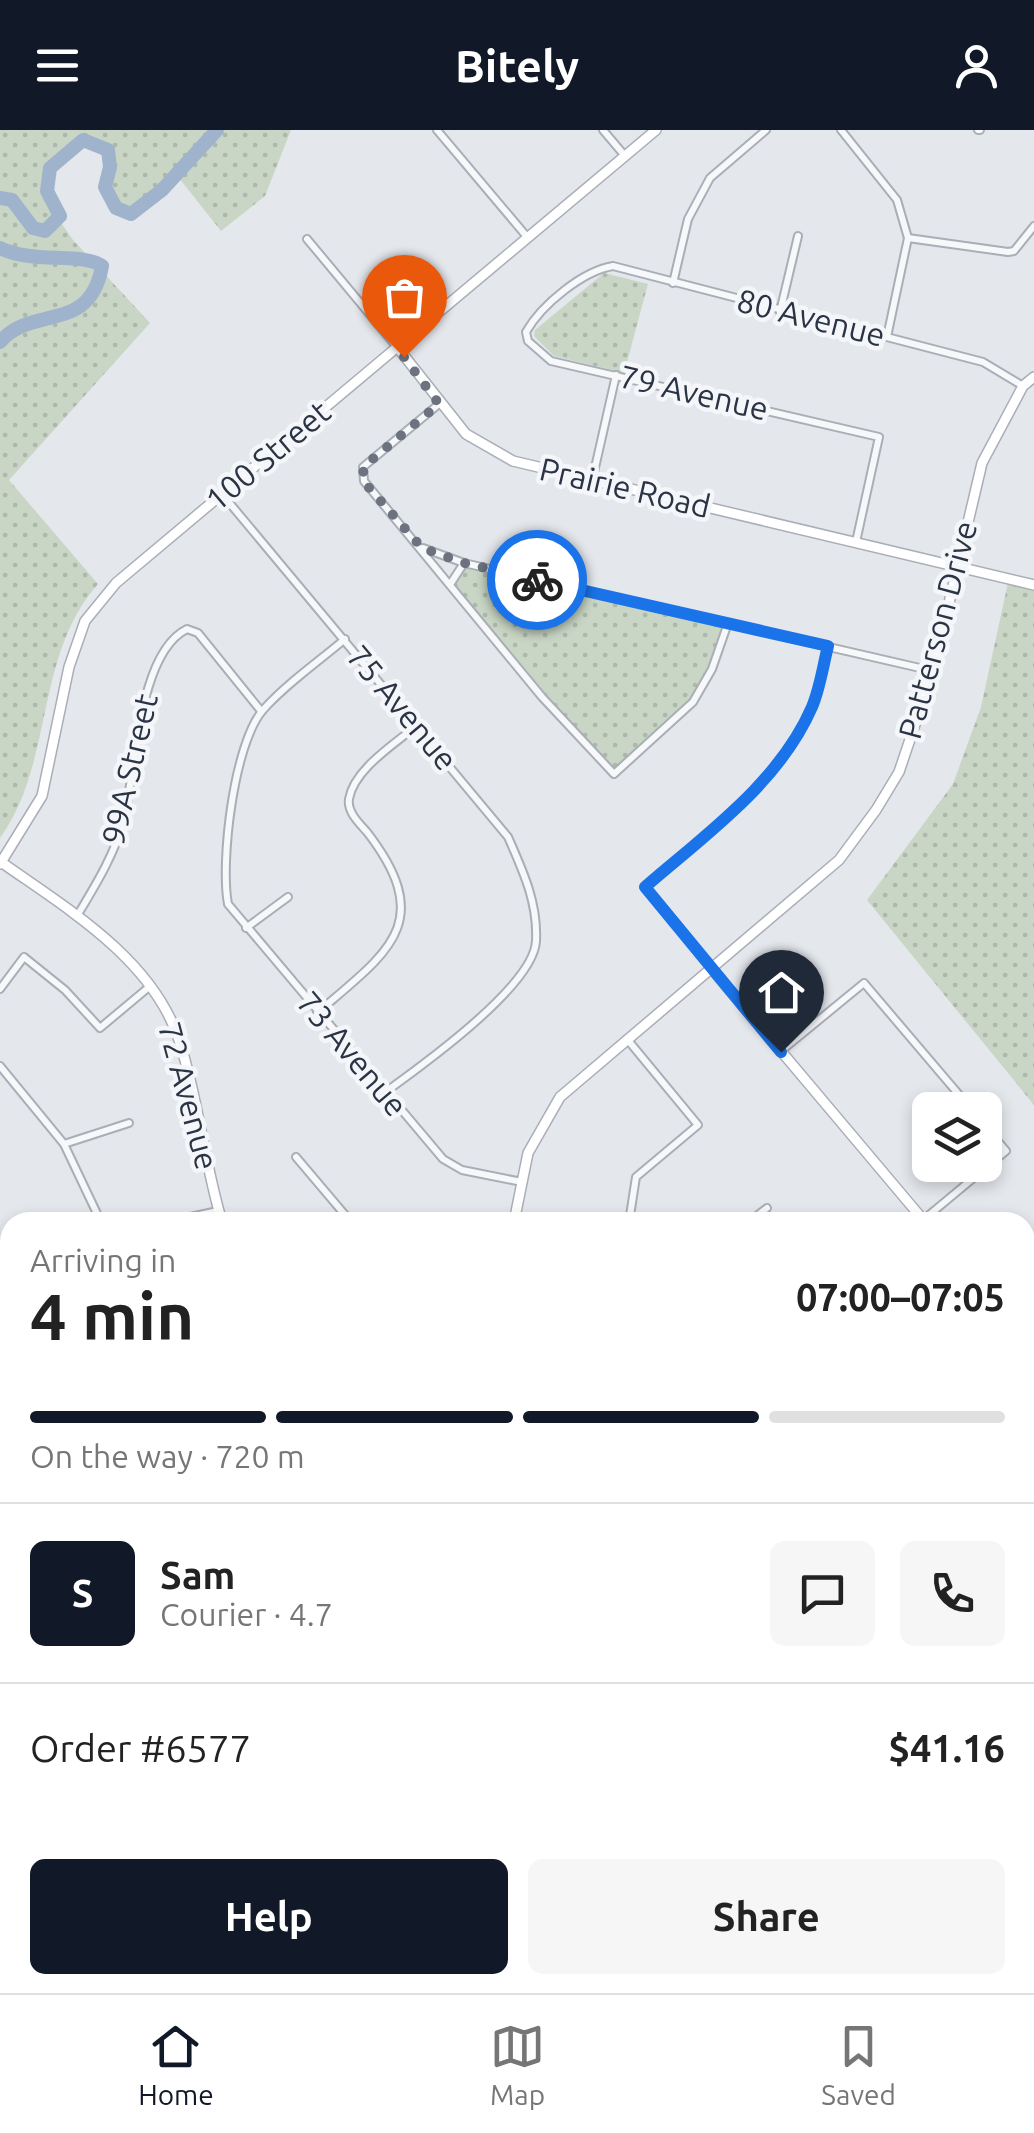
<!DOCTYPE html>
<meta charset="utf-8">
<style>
body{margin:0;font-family:Ubuntu,sans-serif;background:#f6f6f6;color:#222;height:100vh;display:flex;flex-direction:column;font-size:38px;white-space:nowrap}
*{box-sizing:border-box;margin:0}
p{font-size:32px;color:#767676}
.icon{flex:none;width:55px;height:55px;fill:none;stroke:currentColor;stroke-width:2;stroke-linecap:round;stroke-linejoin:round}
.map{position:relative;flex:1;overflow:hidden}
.panel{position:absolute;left:0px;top:1082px;width:1035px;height:782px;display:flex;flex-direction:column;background:#fff;border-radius:30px 30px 0 0;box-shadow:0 5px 15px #0003}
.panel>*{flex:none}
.tools{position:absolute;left:912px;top:962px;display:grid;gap:20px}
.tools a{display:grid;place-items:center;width:90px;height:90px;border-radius:15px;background:#fff;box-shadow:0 5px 15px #0003;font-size:50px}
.pin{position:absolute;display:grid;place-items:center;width:85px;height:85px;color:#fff;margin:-102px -42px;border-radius:50% 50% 50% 0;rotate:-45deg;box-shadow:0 0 10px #0007}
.pin .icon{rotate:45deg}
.courier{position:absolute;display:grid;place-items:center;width:100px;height:100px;margin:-50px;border:8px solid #1a73e8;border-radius:50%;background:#fff;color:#222;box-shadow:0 2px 12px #0007}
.head em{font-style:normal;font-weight:600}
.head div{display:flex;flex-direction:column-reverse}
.head{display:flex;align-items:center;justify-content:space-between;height:170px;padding:0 30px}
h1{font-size:65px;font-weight:600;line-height:75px}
.bar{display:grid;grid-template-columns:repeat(4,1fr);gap:15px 10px;align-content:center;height:120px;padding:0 30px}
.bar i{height:12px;border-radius:8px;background:#e0e0e0}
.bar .current{background:#111827}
.bar p{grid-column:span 4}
.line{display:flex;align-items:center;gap:25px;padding:0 30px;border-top:2px solid #e0e0e0}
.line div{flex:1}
.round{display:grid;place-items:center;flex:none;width:105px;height:105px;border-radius:15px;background:#f6f6f6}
.button{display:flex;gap:20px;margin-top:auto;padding:20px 30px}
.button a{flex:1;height:115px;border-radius:15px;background:#111827;color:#fff;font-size:40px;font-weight:600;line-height:115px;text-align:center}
.button a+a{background:#f6f6f6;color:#222}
header{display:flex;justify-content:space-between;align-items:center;height:130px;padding:0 30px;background:#111827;color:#fff;font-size:45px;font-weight:600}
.menu{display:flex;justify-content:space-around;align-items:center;height:140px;border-top:2px solid #e0e0e0;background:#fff;font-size:28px;color:#767676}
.menu a{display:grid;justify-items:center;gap:5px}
.menu .current{color:#111827}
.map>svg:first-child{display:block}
</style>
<header><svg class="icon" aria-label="menu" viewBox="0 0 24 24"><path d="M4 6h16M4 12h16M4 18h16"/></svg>Bitely<svg class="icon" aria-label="person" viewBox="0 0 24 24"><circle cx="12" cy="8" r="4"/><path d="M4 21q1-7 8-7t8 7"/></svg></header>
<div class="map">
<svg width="1034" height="1863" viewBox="0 0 1034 1863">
<defs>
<pattern id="grass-dots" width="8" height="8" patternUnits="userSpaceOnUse" patternTransform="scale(2.5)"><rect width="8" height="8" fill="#c9d6c5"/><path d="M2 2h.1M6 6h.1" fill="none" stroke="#adb8ab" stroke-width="1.8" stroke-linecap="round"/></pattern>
</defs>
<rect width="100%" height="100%" fill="#e4e7ec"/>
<g fill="url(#grass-dots)">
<path d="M0,0H291L265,66L221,101L175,43L162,60L131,84L116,78L105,57L110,37L108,20L83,10C55,30 56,35 40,62L73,110L150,193L9,350L98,454C34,526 55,631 0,708Z"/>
<path d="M604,143L648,154L624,243L554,226L534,206L535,200Z"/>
<path d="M464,433L728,493L712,539L693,572L614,644L451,453Z"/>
<path d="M1009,448L1034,455V975L867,770L953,654L981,577Z"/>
</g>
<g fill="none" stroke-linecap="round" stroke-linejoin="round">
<g stroke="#9fb4cc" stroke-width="14">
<path d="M0,68L12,70L33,98L45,101L60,86L47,61L50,38L83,10L108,20L110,37L105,57L116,78L131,84L162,60L217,0"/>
<path d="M0,118C32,134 83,122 102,136C90,205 32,174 0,212"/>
</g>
<defs>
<g id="street">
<path d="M437,0L528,108"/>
<path d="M603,0L625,26"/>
<path d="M841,0L897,70L908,108L887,207"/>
<path d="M978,0H980"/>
<path d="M908,108L1008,122L1014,121L1034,96"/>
<path d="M307,109L397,217"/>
<path d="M673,153L688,89L710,48L766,0"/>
<path d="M780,182L798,106"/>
<path d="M439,274L363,337L364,351L542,567L614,644L693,572L712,539L728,493"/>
<path d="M592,351L616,245"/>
<path d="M222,364L508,707C523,741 538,773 536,811C534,856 420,937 384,963"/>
<path d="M856,412L879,307L551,231L528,211L526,202C542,174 583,141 613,136L983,232L1023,256"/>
<path d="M423,418L464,433L933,541"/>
<path d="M451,453L464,433"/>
<path d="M345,509C318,532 286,554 263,580C234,613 220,732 228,774L443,1029L462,1040L522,1052"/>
<path d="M77,786C95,756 115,724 124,689C136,639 138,523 187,499L198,503L261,581"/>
<path d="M246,798L288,767"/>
<path d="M711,838L645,757C706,704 780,653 812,577C820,558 823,536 828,516"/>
<path d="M0,859L24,827L65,860L100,898L149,857"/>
<path d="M317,883C388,822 437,793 367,702C359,693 347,682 349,669C354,639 395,614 416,596"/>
<path d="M627,909L698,995L636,1047L629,1092"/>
<path d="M781,921L864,853L972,980"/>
<path d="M0,936L64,1014L101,1092"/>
<path d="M64,1014L129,993"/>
<path d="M296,1027L351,1092"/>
<path d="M923,1090L1006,1021L985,996"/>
<path d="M167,1092L218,1081"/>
<path d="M749,1092L767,1078"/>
<path d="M0,1119L8,1134"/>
<path d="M0,1278L10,1270"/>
<path d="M0,1315L10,1326"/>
<path d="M1025,1546L1034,1551"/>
<path d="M0,1592L10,1604"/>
<path d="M1025,1676L1034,1682"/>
<path d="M0,1711L10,1703"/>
<path d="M1025,1802L1034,1807"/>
<path d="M0,1849L10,1840"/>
<path d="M222,1855L226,1863"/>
<path d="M452,1855L459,1863"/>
<path d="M901,1855L915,1863"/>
<path d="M492,1863L501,1855"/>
<path d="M857,1863L860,1855"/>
</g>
<g id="secondary">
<path d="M398,218L466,304L513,331L1034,455"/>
<path d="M1,732C66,778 150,827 178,907C198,967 204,1032 222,1092"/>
<path d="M0,734L42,666L69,537L85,491L116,453L656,0"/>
<path d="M711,838L925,1092"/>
<path d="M514,1092L528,1023L560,967L839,730L876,680L899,642L933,541L982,333L1023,256L1034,247"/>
<path d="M1025,1141L1034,1133"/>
<path d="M1025,1213L1034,1224"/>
<path d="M0,1451L10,1463"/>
<path d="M0,1471L10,1483"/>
<path d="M323,1855L330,1863"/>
<path d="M339,1855L346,1863"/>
<path d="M630,1863L633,1855"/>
</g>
</defs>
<use href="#street" stroke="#a9aeb7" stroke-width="10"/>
<use href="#secondary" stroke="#a9aeb7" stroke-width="12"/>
<use href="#street" stroke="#f7f8fa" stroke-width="6"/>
<use href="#secondary" stroke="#fff" stroke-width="9"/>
</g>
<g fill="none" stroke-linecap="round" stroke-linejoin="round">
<path stroke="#6c737f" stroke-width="10" stroke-dasharray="0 18" d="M404,227L439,274L363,337L364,352L422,418L464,433L537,450"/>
<path stroke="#1a73e8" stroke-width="12" d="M537,450L828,516C823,536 820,558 812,577C779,653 706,704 645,757L781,922"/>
</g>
<g text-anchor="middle" stroke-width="9" stroke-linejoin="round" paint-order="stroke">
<g font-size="32" fill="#2b3445" stroke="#f4f6f9">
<text transform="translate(811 188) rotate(14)" y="11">80 Avenue</text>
<text transform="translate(694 263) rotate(13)" y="11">79 Avenue</text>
<text transform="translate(268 326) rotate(-40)" y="11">100 Street</text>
<text transform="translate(625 358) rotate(13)" y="11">Prairie Road</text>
<text transform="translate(938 500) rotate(-75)" y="11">Patterson Drive</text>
<text transform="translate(402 578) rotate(50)" y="11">75 Avenue</text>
<text transform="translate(130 639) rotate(-77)" y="11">99A Street</text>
<text transform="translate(352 924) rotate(50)" y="11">73 Avenue</text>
<text transform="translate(188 966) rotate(75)" y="11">72 Avenue</text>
</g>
</g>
</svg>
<div class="tools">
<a><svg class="icon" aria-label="layers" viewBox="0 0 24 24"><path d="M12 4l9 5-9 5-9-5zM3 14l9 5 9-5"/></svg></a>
</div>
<div class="pin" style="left:404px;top:227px;background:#ea580c"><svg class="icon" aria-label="bag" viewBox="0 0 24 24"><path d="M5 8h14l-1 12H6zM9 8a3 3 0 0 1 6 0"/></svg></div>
<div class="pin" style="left:781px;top:922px;background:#1f2937"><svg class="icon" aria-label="home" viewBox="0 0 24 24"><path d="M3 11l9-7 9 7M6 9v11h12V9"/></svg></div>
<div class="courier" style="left:537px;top:450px"><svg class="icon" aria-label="bike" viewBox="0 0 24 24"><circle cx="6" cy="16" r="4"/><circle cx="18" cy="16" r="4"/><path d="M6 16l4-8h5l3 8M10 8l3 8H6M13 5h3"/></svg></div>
<section class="panel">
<div class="head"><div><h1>4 min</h1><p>Arriving in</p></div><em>07:00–07:05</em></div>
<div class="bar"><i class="current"></i><i class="current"></i><i class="current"></i><i></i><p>On the way · 720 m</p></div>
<div class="line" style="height:180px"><b class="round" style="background:#111827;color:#fff">S</b><div><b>Sam</b><p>Courier · 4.7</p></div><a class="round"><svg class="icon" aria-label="chat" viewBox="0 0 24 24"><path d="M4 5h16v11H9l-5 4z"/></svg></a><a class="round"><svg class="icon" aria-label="phone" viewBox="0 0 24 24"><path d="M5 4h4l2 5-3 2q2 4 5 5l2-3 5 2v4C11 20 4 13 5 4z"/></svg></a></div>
<div class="line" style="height:130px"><div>Order #6577</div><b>$41.16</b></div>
<div class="button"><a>Help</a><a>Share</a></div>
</section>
</div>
<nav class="menu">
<a class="current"><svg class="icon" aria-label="home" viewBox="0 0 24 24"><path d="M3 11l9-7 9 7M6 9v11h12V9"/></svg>Home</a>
<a><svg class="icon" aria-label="map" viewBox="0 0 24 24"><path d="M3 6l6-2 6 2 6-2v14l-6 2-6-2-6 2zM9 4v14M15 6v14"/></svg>Map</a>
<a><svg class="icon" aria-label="saved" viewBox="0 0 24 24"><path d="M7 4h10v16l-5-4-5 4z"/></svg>Saved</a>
</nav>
